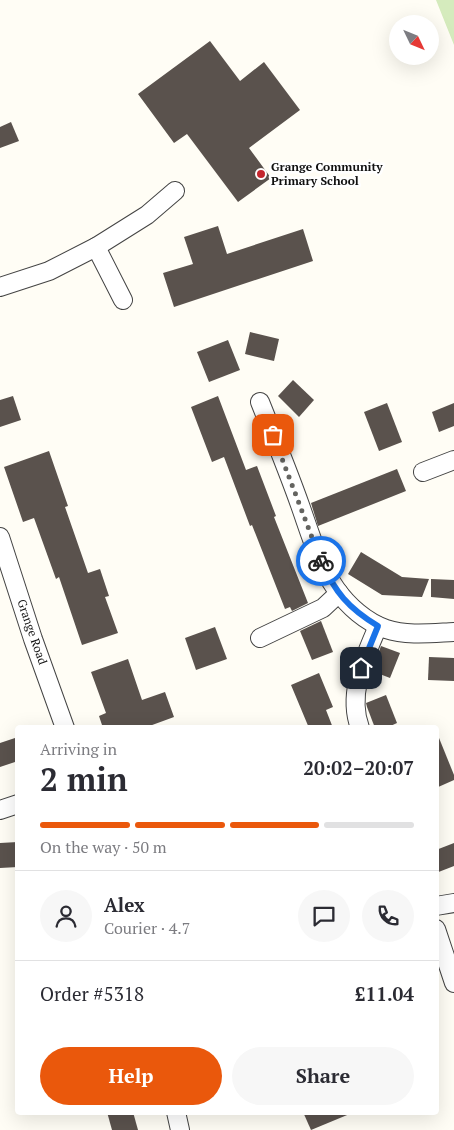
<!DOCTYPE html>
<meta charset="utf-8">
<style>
body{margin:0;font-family:"PT Serif",serif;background:#f7f7f7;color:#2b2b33;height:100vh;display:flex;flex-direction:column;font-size:19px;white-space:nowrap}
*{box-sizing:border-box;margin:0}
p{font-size:16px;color:#7c7c81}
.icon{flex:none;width:28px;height:28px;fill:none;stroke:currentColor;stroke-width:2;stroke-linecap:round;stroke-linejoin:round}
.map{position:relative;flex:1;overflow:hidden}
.drawer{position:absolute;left:15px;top:725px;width:424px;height:390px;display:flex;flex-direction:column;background:#fff;border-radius:5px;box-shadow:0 5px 20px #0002}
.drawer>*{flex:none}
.needle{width:32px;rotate:133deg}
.fabs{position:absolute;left:389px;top:15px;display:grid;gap:10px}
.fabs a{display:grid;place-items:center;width:50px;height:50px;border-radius:50%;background:#fff;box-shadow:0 5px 20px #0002;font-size:25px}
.pin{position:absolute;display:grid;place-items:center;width:42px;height:42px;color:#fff;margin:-21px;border-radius:10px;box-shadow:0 2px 8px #0006}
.courier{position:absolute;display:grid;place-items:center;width:50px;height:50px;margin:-25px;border:4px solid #1a73e8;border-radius:50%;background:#fff;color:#222;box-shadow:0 1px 6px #0007}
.headline em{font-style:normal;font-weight:800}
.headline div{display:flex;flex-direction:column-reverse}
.headline{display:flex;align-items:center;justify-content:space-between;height:85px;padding:0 25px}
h1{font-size:32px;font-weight:800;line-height:38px}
.bar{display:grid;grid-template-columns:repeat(4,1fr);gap:8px 5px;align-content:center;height:60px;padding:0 25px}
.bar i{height:6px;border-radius:4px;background:#e1e1e2}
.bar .on{background:#ea580c}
.bar p{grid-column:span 4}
.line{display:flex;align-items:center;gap:12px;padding:0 25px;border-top:1px solid #e1e1e2}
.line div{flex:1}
.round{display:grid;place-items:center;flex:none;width:52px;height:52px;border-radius:26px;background:#f7f7f7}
.primary-button{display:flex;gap:10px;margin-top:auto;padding:10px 25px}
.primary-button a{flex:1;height:58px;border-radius:30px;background:#ea580c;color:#fff;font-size:20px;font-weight:800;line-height:58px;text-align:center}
.primary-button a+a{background:#f7f7f7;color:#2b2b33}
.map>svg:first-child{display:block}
</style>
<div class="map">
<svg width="454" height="1130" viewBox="0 0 454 1130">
<rect width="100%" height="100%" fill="#fffdf5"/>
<path fill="#d5ebbd" d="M436,0H454V45Z"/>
<g fill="#5a524d">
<path d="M210,41L240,81L264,62L300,110L249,148L271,178L238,202L187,134L174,143L138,94Z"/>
<path d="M11,122L19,141L0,148V127Z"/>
<path d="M218,226L227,254L303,229L313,261L174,307L163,273L193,264L184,237Z"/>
<path d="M250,332L279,339L274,361L245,354Z"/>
<path d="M228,340L240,370L209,382L197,352Z"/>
<path d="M293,380L314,400L299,417L278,396Z"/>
<path d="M13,396L21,420L0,427V400Z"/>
<path d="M218,396L246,470L257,466L276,516L274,517L308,603L292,611L290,607L285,609L252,525L250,526L224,457L212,462L191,407Z"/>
<path d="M387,403L402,442L379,451L364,412Z"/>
<path d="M454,403V426L439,432L432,412Z"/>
<path d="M49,451L68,506L65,507L88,573L100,569L109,596L105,597L118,633L82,645L59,577L56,579L34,518L23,522L4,467Z"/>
<path d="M397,469L406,491L318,526L311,503Z"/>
<path d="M361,552L402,577L429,579L422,597L382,595L348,574Z"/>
<path d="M431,579L454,580V599L431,597Z"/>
<path d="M321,621L333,652L312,660L300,631Z"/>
<path d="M215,627L227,659L196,670L185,638Z"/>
<path d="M381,646L400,653L390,678L372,671Z"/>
<path d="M429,657L454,658V681L428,680Z"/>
<path d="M128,659L142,700L165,692L174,717L144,728H103L99,716L106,713L91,672Z"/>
<path d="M319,673L333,707L326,710L333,728H309L291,685Z"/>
<path d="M386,695L397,723L386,728H375L367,707L366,703Z"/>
<path d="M437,733L454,775V780L436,788Z"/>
<path d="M18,737V761L0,767V743Z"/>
<path d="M18,842V867L0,868V843Z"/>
<path d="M454,843V866L436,873V850Z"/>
<path d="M107,1112H133L138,1130H112Z"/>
<path d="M303,1112H352V1113L311,1130Z"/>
</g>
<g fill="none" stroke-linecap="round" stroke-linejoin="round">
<defs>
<g id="minor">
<path d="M96,247L123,300"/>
<path d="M0,287L49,271L96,247L147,215L175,191"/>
<path d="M260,402C274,437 288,471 300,505C310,533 319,565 336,589C348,606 366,622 386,629C407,636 432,633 454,632"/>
<path d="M423,472L454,460"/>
<path d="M0,537L33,639L65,728"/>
<path d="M260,638L323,608L339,593"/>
<path d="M360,728C347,693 365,657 378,626"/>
<path d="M0,810L18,804"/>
<path d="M436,906L454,903"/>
<path d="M436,929L454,983"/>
<path d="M176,1112L180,1130"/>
</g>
</defs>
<use href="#minor" stroke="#444" stroke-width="20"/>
<use href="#minor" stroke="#fff" stroke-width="18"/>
</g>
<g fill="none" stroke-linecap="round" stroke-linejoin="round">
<path stroke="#646461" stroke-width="5" stroke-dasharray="0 9" d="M273,435L321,561"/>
<path stroke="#1a73e8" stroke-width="6" d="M321,561C335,592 348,608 378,626L361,668"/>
</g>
<circle fill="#c4262e" stroke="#fff" stroke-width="2" cx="261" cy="174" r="5"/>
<g text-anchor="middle" stroke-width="5" stroke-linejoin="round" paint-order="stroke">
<g font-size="12" font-weight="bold" fill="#111" stroke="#fff" text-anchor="start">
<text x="271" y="171">Grange Community<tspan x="271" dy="14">Primary School</tspan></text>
</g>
<g font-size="12" fill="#111" stroke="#fff">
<text transform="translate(32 632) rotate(71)" y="4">Grange Road</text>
</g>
</g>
</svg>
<div class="fabs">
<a><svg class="needle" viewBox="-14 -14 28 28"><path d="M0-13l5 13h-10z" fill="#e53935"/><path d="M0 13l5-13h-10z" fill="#7c7c81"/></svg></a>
</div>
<div class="pin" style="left:273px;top:435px;background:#ea580c"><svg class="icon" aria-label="bag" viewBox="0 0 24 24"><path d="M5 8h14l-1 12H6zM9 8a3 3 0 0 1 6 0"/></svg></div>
<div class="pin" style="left:361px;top:668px;background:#1f2937"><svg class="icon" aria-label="home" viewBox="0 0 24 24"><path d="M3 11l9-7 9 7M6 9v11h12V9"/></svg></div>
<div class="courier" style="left:321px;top:561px"><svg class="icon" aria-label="bike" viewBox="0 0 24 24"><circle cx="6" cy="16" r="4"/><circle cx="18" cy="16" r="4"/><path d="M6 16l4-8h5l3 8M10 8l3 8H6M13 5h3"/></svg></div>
<section class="drawer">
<div class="headline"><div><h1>2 min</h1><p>Arriving in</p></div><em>20:02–20:07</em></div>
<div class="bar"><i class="on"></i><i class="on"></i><i class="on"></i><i></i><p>On the way · 50 m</p></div>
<div class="line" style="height:90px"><a class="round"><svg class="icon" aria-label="person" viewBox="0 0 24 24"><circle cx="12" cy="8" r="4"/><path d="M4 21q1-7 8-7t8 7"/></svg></a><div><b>Alex</b><p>Courier · 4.7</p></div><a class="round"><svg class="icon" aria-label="chat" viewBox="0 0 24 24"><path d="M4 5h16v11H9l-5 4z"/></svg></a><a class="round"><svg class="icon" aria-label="phone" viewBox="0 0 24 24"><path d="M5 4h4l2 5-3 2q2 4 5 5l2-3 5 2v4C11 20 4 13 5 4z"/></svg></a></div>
<div class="line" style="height:65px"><div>Order #5318</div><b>£11.04</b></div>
<div class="primary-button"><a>Help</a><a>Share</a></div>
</section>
</div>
